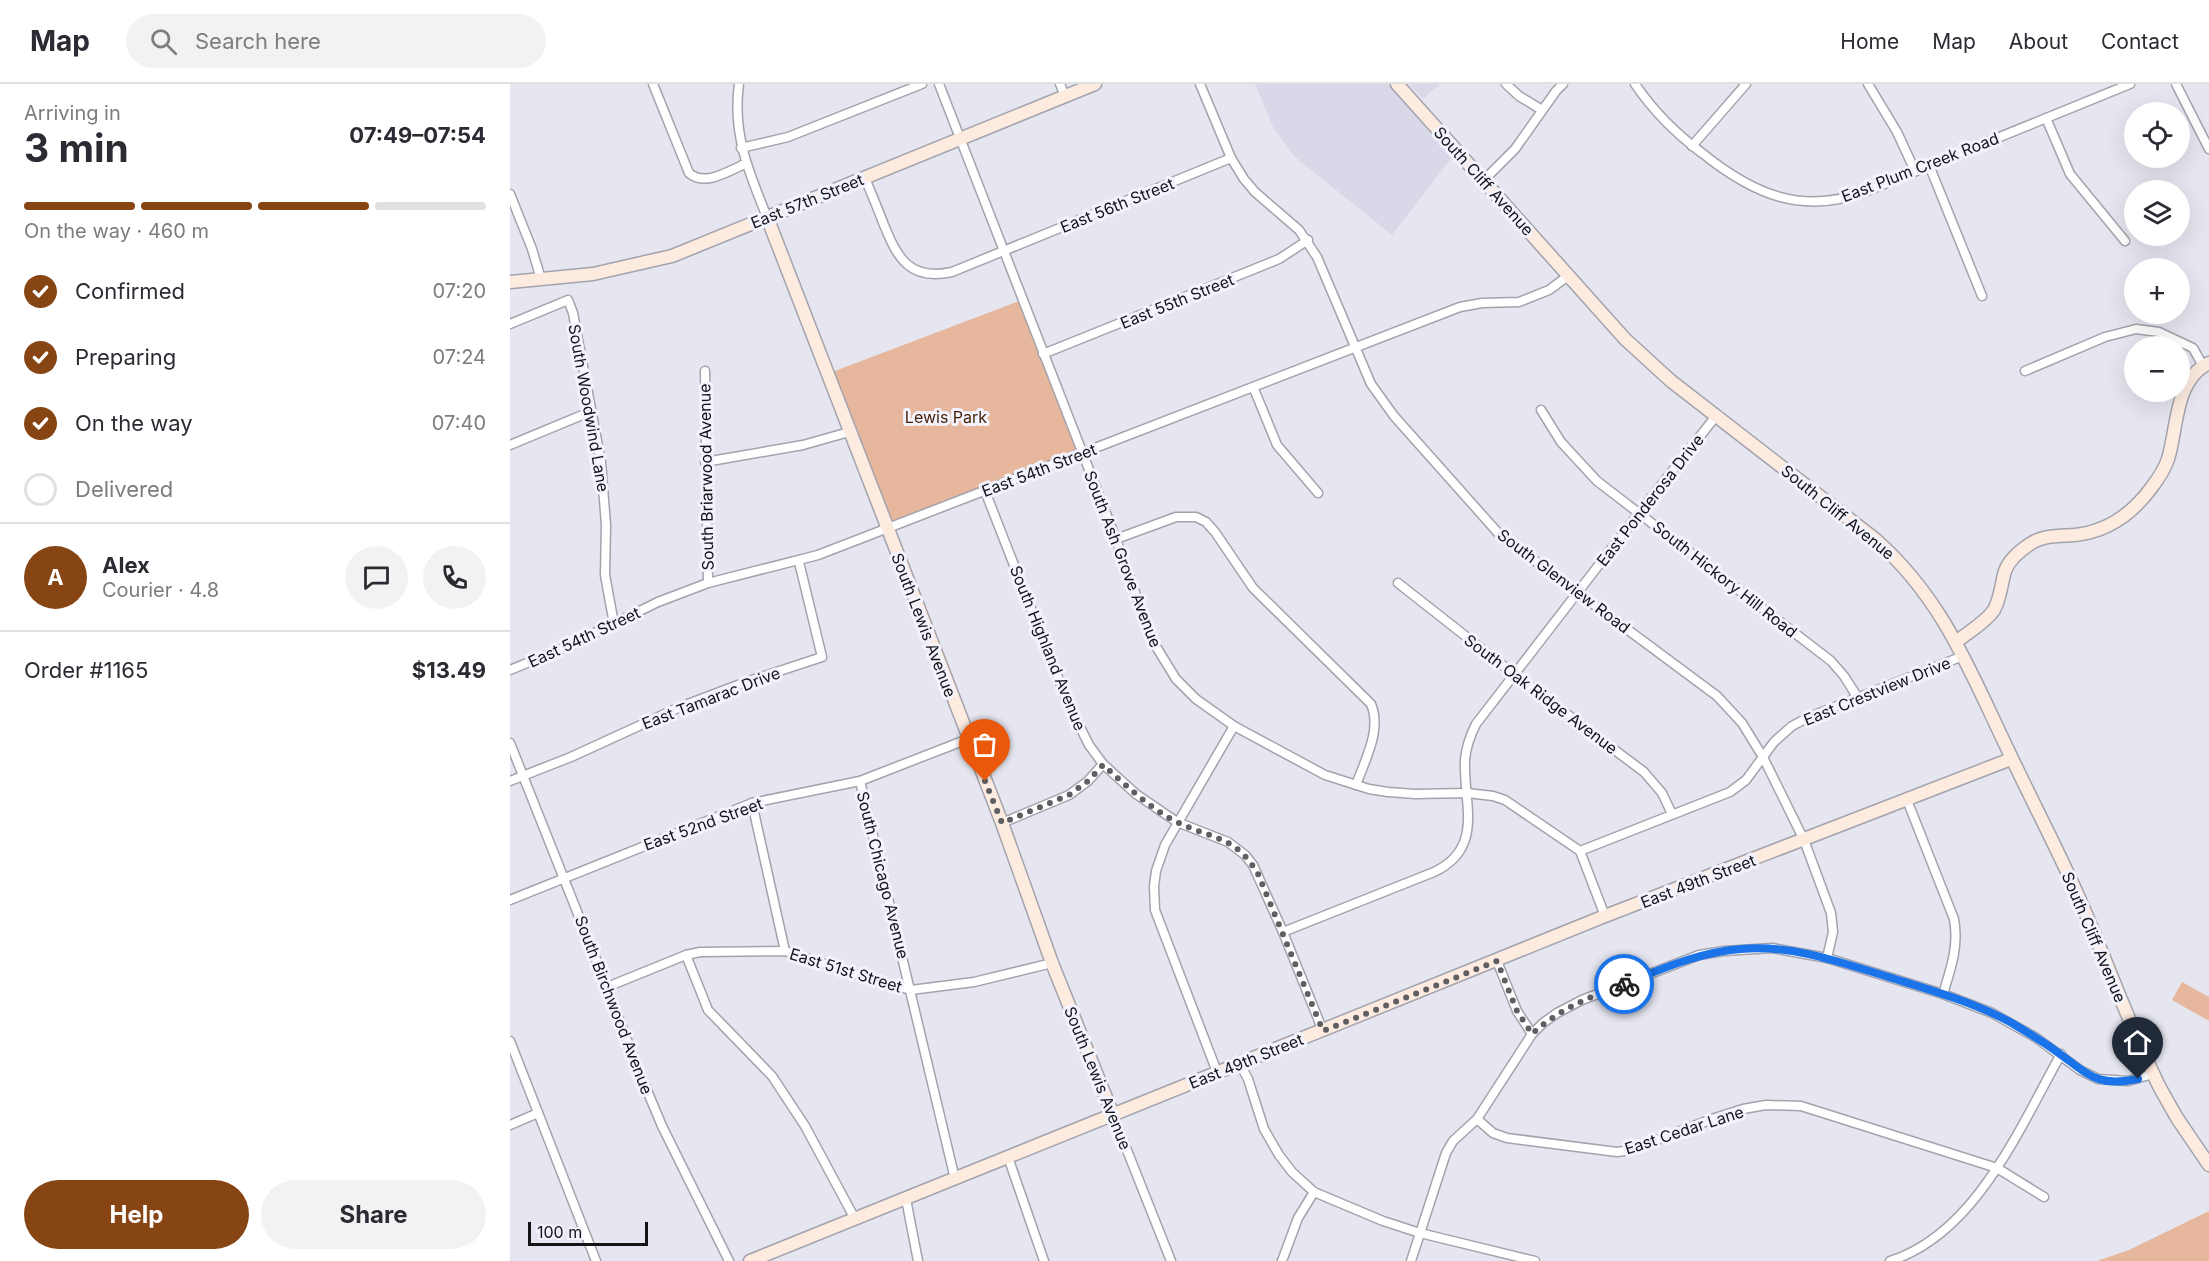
<!DOCTYPE html>
<meta charset="utf-8">
<style>
body{margin:0;font-family:Inter,sans-serif;background:#f2f2f3;color:#2b2b33;height:100vh;display:flex;flex-direction:column;font-size:22px;white-space:nowrap}
*{box-sizing:border-box;margin:0}
p{font-size:20px;color:#7c7c81}
.icon{flex:none;width:33px;height:33px;fill:none;stroke:currentColor;stroke-width:2;stroke-linecap:round;stroke-linejoin:round}
.map{position:relative;flex:1;overflow:hidden}
.side{display:flex;flex-direction:column;background:#fff;width:510px}
.side>*{flex:none}
.buttons{position:absolute;left:1614px;top:18px;display:grid;gap:12px}
.buttons a{display:grid;place-items:center;width:66px;height:66px;border-radius:50%;background:#fff;box-shadow:0 6px 24px #0002;font-size:30px}
.scale{position:absolute;left:18px;bottom:15px;width:120px;box-sizing:border-box;padding-left:6px;border:3px solid #141417;border-top:0;font-size:16px;line-height:21px;white-space:nowrap;color:#141417;-webkit-text-stroke:4px #f3f3fe;paint-order:stroke}
.pin{position:absolute;display:grid;place-items:center;width:51px;height:51px;color:#fff;margin:-62px -26px;border-radius:50% 50% 50% 0;rotate:-45deg;box-shadow:0 0 6px #0007}
.pin .icon{rotate:45deg}
.courier{position:absolute;display:grid;place-items:center;width:60px;height:60px;margin:-30px;border:4px solid #1a73e8;border-radius:50%;background:#fff;color:#222;box-shadow:0 2px 8px #0007}
.summary em{font-style:normal;font-weight:700}
.summary div{display:flex;flex-direction:column-reverse}
.summary{display:flex;align-items:center;justify-content:space-between;height:102px;padding:0 24px}
h1{font-size:39px;font-weight:700;line-height:45px}
.bar{display:grid;grid-template-columns:repeat(4,1fr);gap:9px 6px;align-content:center;height:72px;padding:0 24px}
.bar i{height:8px;border-radius:4px;background:#e1e1e2}
.bar .selected{background:#874514}
.bar p{grid-column:span 4}
.line{display:flex;align-items:center;gap:15px;padding:0 24px;border-top:2px solid #e1e1e2}
.line div{flex:1}
.round{display:grid;place-items:center;flex:none;width:63px;height:63px;border-radius:32px;background:#f2f2f3}
ol{padding:0 24px;list-style:none}
li{display:flex;align-items:center;gap:18px;height:66px}
li p{margin-inline-start:auto}
li .icon{padding:6px;border-radius:50%;background:#874514;color:#fff;stroke-width:4}
li:last-child{color:#7c7c81}
li i{width:33px;height:33px;border:3px solid #e1e1e2;border-radius:50%}
.cta{display:flex;gap:12px;margin-top:auto;padding:12px 24px}
.cta a{flex:1;height:69px;border-radius:36px;background:#874514;color:#fff;font-size:24px;font-weight:700;line-height:69px;text-align:center}
.cta a+a{background:#f2f2f3;color:#2b2b33}
header{display:flex;align-items:center;gap:36px;box-sizing:border-box;height:84px;padding:0 30px;background:#fff;border-bottom:2px solid #e1e1e2}
header strong{font-size:28px}
nav{display:flex;gap:33px;margin-inline-start:auto;font-size:21px}
.search{width:420px;height:54px;background:#f2f2f3;display:flex;align-items:center;gap:15px;box-sizing:border-box;padding:0 21px;border-radius:33px;color:#7c7c81;font-size:22px}
main{display:flex;flex:1;min-height:0}
.map>svg:first-child{display:block}
</style>
<header>
<strong>Map</strong>
<div class="search"><svg class="icon" aria-label="search" viewBox="0 0 24 24"><circle cx="10" cy="10" r="6"/><path d="M15 15l6 6"/></svg>Search here</div>
<nav><a>Home</a><a>Map</a><a>About</a><a>Contact</a></nav>
</header>
<main>
<section class="side">
<div class="summary"><div><h1>3 min</h1><p>Arriving in</p></div><em>07:49–07:54</em></div>
<div class="bar"><i class="selected"></i><i class="selected"></i><i class="selected"></i><i></i><p>On the way · 460 m</p></div>
<ol>
<li><svg class="icon" aria-label="check" viewBox="0 0 24 24"><path d="M5 12l5 5 9-10"/></svg>Confirmed<p>07:20</p></li>
<li><svg class="icon" aria-label="check" viewBox="0 0 24 24"><path d="M5 12l5 5 9-10"/></svg>Preparing<p>07:24</p></li>
<li><svg class="icon" aria-label="check" viewBox="0 0 24 24"><path d="M5 12l5 5 9-10"/></svg>On the way<p>07:40</p></li>
<li><i></i>Delivered</li>
</ol>
<div class="line" style="height:108px"><b class="round" style="background:#874514;color:#fff">A</b><div><b>Alex</b><p>Courier · 4.8</p></div><a class="round"><svg class="icon" aria-label="chat" viewBox="0 0 24 24"><path d="M4 5h16v11H9l-5 4z"/></svg></a><a class="round"><svg class="icon" aria-label="phone" viewBox="0 0 24 24"><path d="M5 4h4l2 5-3 2q2 4 5 5l2-3 5 2v4C11 20 4 13 5 4z"/></svg></a></div>
<div class="line" style="height:78px"><div>Order #1165</div><b>$13.49</b></div>
<div class="cta"><a>Help</a><a>Share</a></div>
</section>
<div class="map">
<svg width="1699" height="1177" viewBox="0 0 1699 1177">
<rect width="100%" height="100%" fill="#e6e6f0"/>
<g fill="#d8d8e9">
<path d="M745,0H880L943,72L882,151L784,72L764,45Z"/>
<path d="M898,0H930L913,15Z"/>
</g>
<g fill="#e6b79c">
<path d="M512,216L573,369L376,445L317,290Z"/>
<path d="M1672,898L1699,913V937L1662,916Z"/>
<path d="M1699,1127V1177H1587L1619,1166Z"/>
</g>
<g fill="none" stroke-linecap="round" stroke-linejoin="round">
<defs>
<g id="street">
<path d="M143,0L179,89C195,103 218,87 235,80"/>
<path d="M229,0C222,49 239,89 257,133"/>
<path d="M429,0L606,455L642,556L666,595L686,615L724,642L815,691L859,705L878,708L905,710L957,709L983,712L995,716L1070,767L1095,832"/>
<path d="M550,0L555,12"/>
<path d="M690,0L721,74L734,95L745,108L789,146L807,173L861,300L884,332L989,450L1207,612L1232,639L1253,673L1294,756L1321,829L1323,848L1317,874"/>
<path d="M996,0L1009,12L1032,26"/>
<path d="M1125,0C1144,28 1165,49 1192,69C1243,110 1292,132 1357,107L1620,0"/>
<path d="M1358,0L1387,48L1405,87"/>
<path d="M1666,0L1699,65"/>
<path d="M1536,34L1560,90L1615,157"/>
<path d="M1182,62L1236,0"/>
<path d="M231,64L278,53L412,0"/>
<path d="M1419,81L1472,212"/>
<path d="M355,94C361,109 368,125 374,141C388,175 400,197 442,188L721,74"/>
<path d="M974,96L1005,65L1046,7L1053,0"/>
<path d="M0,110L22,165L31,195"/>
<path d="M0,240L58,216L63,229L91,378L96,441L95,491L104,540"/>
<path d="M533,270L769,175L798,156"/>
<path d="M195,287L198,499"/>
<path d="M1515,287L1595,253L1626,245L1649,248L1683,264L1693,282"/>
<path d="M744,305L767,361L808,409"/>
<path d="M1031,326L1051,358L1087,397L1321,577L1334,592L1348,614"/>
<path d="M0,361L82,327"/>
<path d="M195,378L293,361L339,348"/>
<path d="M475,407L558,619L579,661L593,680L626,710L667,738L718,758L735,771L743,781L773,848L813,947"/>
<path d="M606,455L666,433H686L696,438L705,448L743,504L861,620C872,646 855,676 846,701"/>
<path d="M888,499L1005,591L1134,688L1152,709L1162,730"/>
<path d="M0,586L58,562L148,518L198,499L308,471L950,223L972,219L1009,218L1039,206L1058,192"/>
<path d="M0,659L97,903L128,985L152,1042L219,1177"/>
<path d="M0,697L61,673L170,623L236,598L312,573L289,478"/>
<path d="M350,697L445,1095"/>
<path d="M1397,716L1444,835C1449,862 1441,884 1433,910"/>
<path d="M242,719L275,867"/>
<path d="M492,739L559,711L578,697L593,680"/>
<path d="M1070,767L1220,708L1236,696L1264,658L1282,642L1299,633L1453,572"/>
<path d="M0,816L242,719L350,697L458,655"/>
<path d="M773,848L924,788C975,764 953,719 955,676C956,663 960,652 966,640L1129,429L1206,332"/>
<path d="M176,871L198,926L262,992L295,1042L345,1135"/>
<path d="M987,877L1007,927L1022,950"/>
<path d="M97,903L176,871L190,868L275,867L370,898L401,906L464,898L542,879"/>
<path d="M0,957L86,1177"/>
<path d="M730,980L738,995L754,1045L769,1071L782,1088L804,1108L873,1137L910,1149L1025,1177"/>
<path d="M707,988L645,826L644,802L646,787L655,761L724,642"/>
<path d="M603,1031L661,1177"/>
<path d="M967,1035L983,1049L997,1054L1107,1068L1121,1066L1205,1034L1233,1025L1256,1021L1291,1022L1487,1084L1534,1113"/>
<path d="M0,1041L28,1029"/>
<path d="M498,1073L534,1177"/>
<path d="M396,1115L408,1177"/>
<path d="M772,1177L788,1134L804,1108"/>
<path d="M901,1177L936,1069L943,1057L967,1035L1022,950L1033,939L1047,929L1072,916L1189,871L1214,867L1262,864L1317,874L1433,910L1482,929L1525,953L1570,986L1588,995L1618,997L1643,990"/>
<path d="M1380,1177C1466,1150 1510,1043 1551,970"/>
</g>
<g id="secondary">
<path d="M887,0L1115,255L1161,297L1365,455C1433,515 1459,585 1497,664C1521,715 1547,764 1570,816C1597,878 1620,943 1650,1004L1667,1034L1699,1081"/>
<path d="M257,133L492,739L542,879L603,1031"/>
<path d="M0,198L83,190L162,172L585,0"/>
<path d="M1446,558C1458,548 1475,539 1484,526C1491,513 1491,500 1495,487C1499,476 1511,466 1520,460C1533,451 1549,452 1564,451C1597,448 1623,429 1642,403C1648,395 1655,384 1658,375C1668,343 1664,296 1699,279"/>
<path d="M240,1177L1095,832L1501,675"/>
</g>
</defs>
<use href="#street" stroke="#a3a3ad" stroke-width="11"/>
<use href="#secondary" stroke="#a3a3ad" stroke-width="15"/>
<use href="#street" stroke="#fff" stroke-width="8"/>
<use href="#secondary" stroke="#fdebe0" stroke-width="12"/>
</g>
<g fill="none" stroke-linecap="round" stroke-linejoin="round">
<path stroke="#5e5e63" stroke-width="6" stroke-dasharray="0 10.8" d="M475,697L492,739L559,711L578,697L593,681C616,701 640,725 667,738C703,756 725,751 748,790L813,947L987,877L1007,927L1022,950C1049,925 1080,913 1114,900"/>
<path stroke="#1a73e8" stroke-width="8" d="M1114,900C1152,885 1189,868 1231,865C1284,860 1335,880 1385,895C1424,907 1465,919 1500,938C1517,948 1534,958 1550,970C1580,992 1588,1003 1628,995"/>
</g>
<g text-anchor="middle" stroke-width="6" stroke-linejoin="round" paint-order="stroke">
<g font-size="16" fill="#141417" stroke="#f3f3fe">
<text transform="translate(1410 83) rotate(-21)" y="6">East Plum Creek Road</text>
<text transform="translate(974 97) rotate(48)" y="6">South Cliff Avenue</text>
<text transform="translate(297 117) rotate(-22)" y="6">East 57th Street</text>
<text transform="translate(607 121) rotate(-22)" y="6">East 56th Street</text>
<text transform="translate(667 217) rotate(-22)" y="6">East 55th Street</text>
<text transform="translate(79 324) rotate(80)" y="6">South Woodwind Lane</text>
<text transform="translate(529 386) rotate(-21)" y="6">East 54th Street</text>
<text transform="translate(196 393) rotate(-91)" y="6">South Briarwood Avenue</text>
<text transform="translate(1140 416) rotate(-52)" y="6">East Ponderosa Drive</text>
<text transform="translate(1328 428) rotate(39)" y="6">South Cliff Avenue</text>
<text transform="translate(613 475) rotate(69)" y="6">South Ash Grove Avenue</text>
<text transform="translate(1215 495) rotate(38)" y="6">South Hickory Hill Road</text>
<text transform="translate(1054 497) rotate(37)" y="6">South Glenview Road</text>
<text transform="translate(414 541) rotate(69)" y="6">South Lewis Avenue</text>
<text transform="translate(74 553) rotate(-25)" y="6">East 54th Street</text>
<text transform="translate(538 564) rotate(68)" y="6">South Highland Avenue</text>
<text transform="translate(1367 607) rotate(-22)" y="6">East Crestview Drive</text>
<text transform="translate(1031 610) rotate(37)" y="6">South Oak Ridge Avenue</text>
<text transform="translate(201 614) rotate(-21)" y="6">East Tamarac Drive</text>
<text transform="translate(193 740) rotate(-20)" y="6">East 52nd Street</text>
<text transform="translate(373 791) rotate(76)" y="6">South Chicago Avenue</text>
<text transform="translate(1188 797) rotate(-21)" y="6">East 49th Street</text>
<text transform="translate(1584 853) rotate(67)" y="6">South Cliff Avenue</text>
<text transform="translate(336 886) rotate(17)" y="6">East 51st Street</text>
<text transform="translate(104 921) rotate(69)" y="6">South Birchwood Avenue</text>
<text transform="translate(736 977) rotate(-22)" y="6">East 49th Street</text>
<text transform="translate(588 994) rotate(68)" y="6">South Lewis Avenue</text>
<text transform="translate(1174 1046) rotate(-18)" y="6">East Cedar Lane</text>
</g>
<g font-size="16" fill="#441e03" stroke="#f3f3fe">
<text x="436" y="339">Lewis Park</text>
</g>
</g>
</svg>
<div class="buttons">
<a><svg class="icon" aria-label="locate" viewBox="0 0 24 24"><circle cx="12" cy="12" r="6"/><path d="M12 2v4M12 18v4M2 12h4M18 12h4"/></svg></a>
<a><svg class="icon" aria-label="layers" viewBox="0 0 24 24"><path d="M12 4l9 5-9 5-9-5zM3 14l9 5 9-5"/></svg></a>
<a>+</a>
<a>−</a>
</div>
<div class="scale">100 m</div>
<div class="pin" style="left:475px;top:697px;background:#ea580c"><svg class="icon" aria-label="bag" viewBox="0 0 24 24"><path d="M5 8h14l-1 12H6zM9 8a3 3 0 0 1 6 0"/></svg></div>
<div class="pin" style="left:1628px;top:995px;background:#1f2937"><svg class="icon" aria-label="home" viewBox="0 0 24 24"><path d="M3 11l9-7 9 7M6 9v11h12V9"/></svg></div>
<div class="courier" style="left:1114px;top:900px"><svg class="icon" aria-label="bike" viewBox="0 0 24 24"><circle cx="6" cy="16" r="4"/><circle cx="18" cy="16" r="4"/><path d="M6 16l4-8h5l3 8M10 8l3 8H6M13 5h3"/></svg></div>
</div>
</main>
